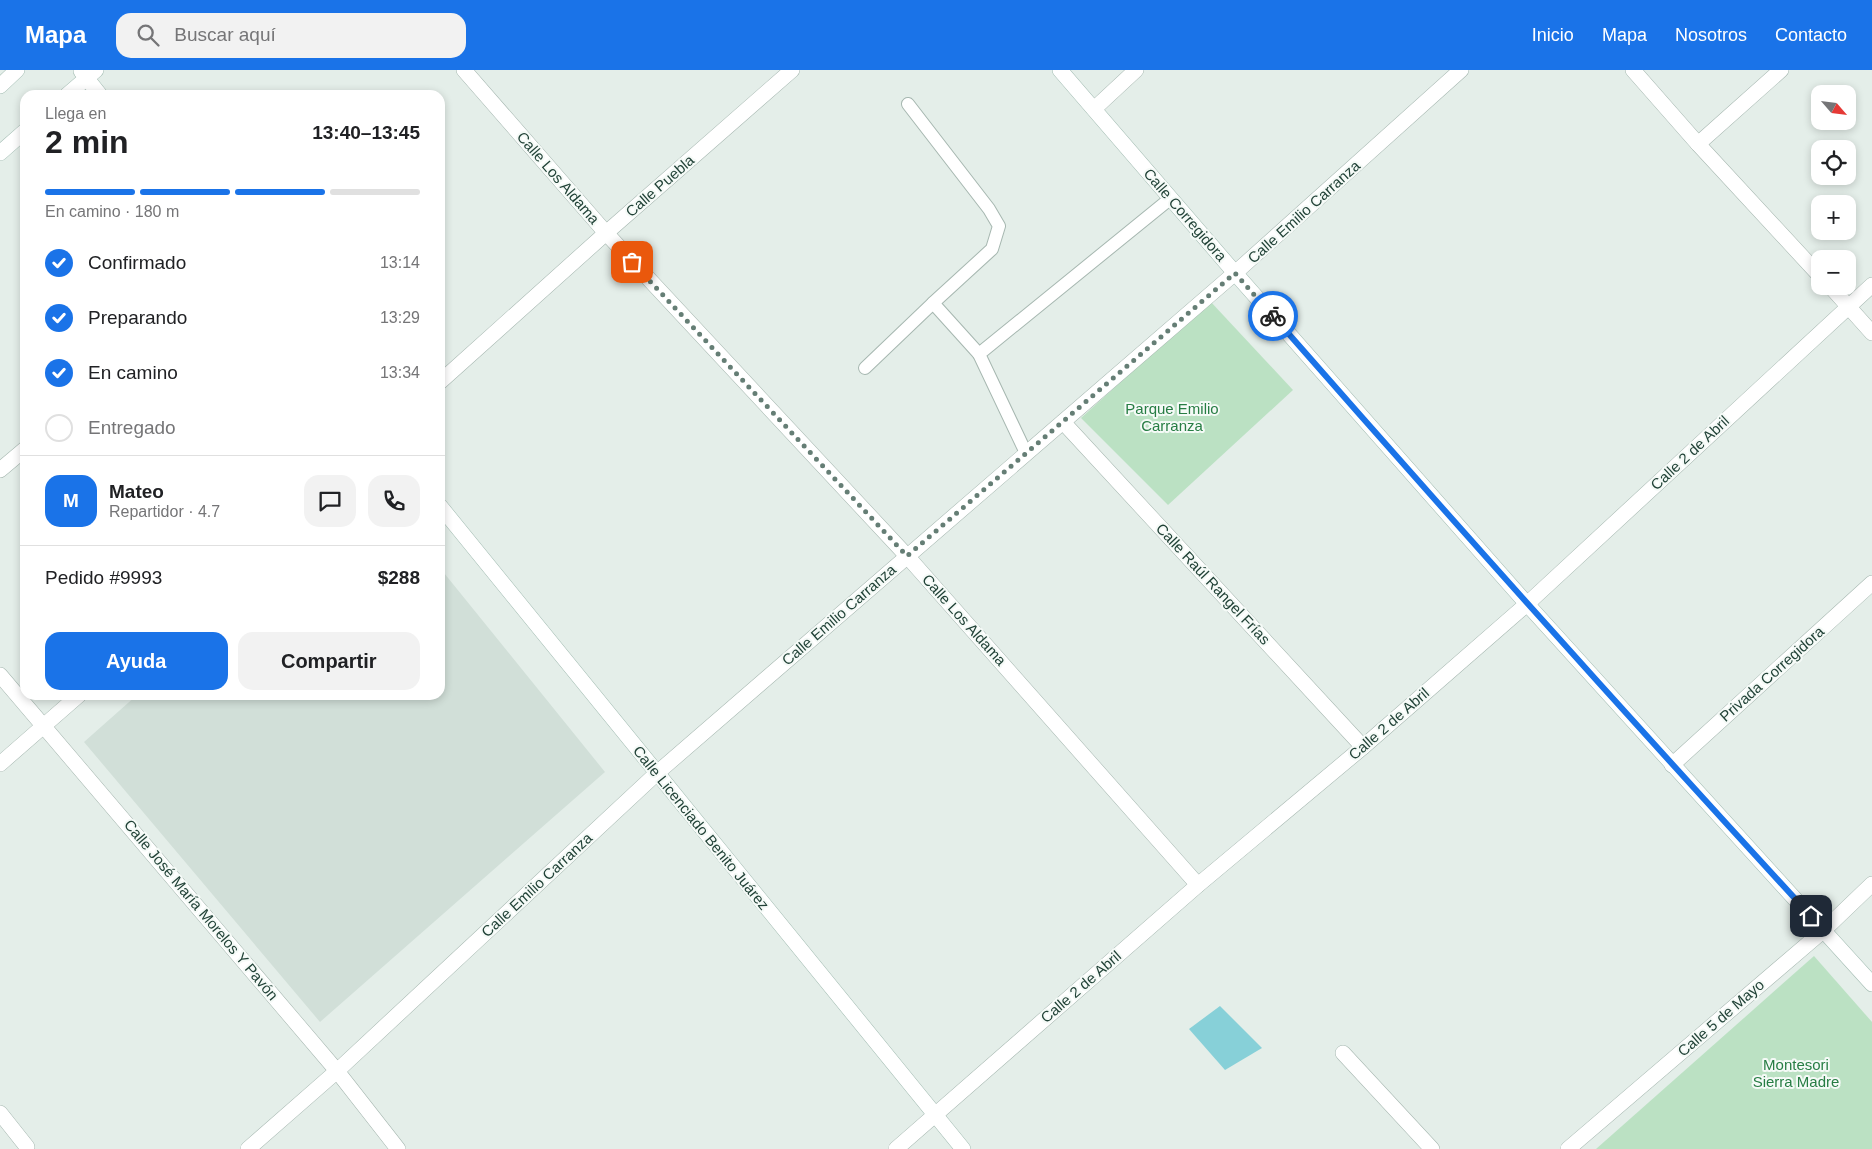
<!DOCTYPE html>
<html lang="es">
<meta charset="utf-8">
<style>
body{margin:0;font-family:Arial,sans-serif;background:#f2f2f2;color:#202124;height:100vh;display:flex;flex-direction:column;font-size:19px;white-space:nowrap}
*{box-sizing:border-box;margin:0}
p{font-size:16px;color:#757577}
.icon{flex:none;width:28px;height:28px;fill:none;stroke:currentColor;stroke-width:2;stroke-linecap:round;stroke-linejoin:round}
.map{position:relative;flex:1;overflow:hidden}
.details{position:absolute;left:20px;top:20px;width:425px;height:610px;display:flex;flex-direction:column;background:#fff;border-radius:15px;box-shadow:0 2px 8px #0003}
.details>*{flex:none}
.needle{width:32px;rotate:118deg}
.buttons{position:absolute;left:1811px;top:15px;display:grid;gap:10px}
.buttons a{display:grid;place-items:center;width:45px;height:45px;border-radius:10px;background:#fff;box-shadow:0 2px 8px #0003;font-size:25px}
.pin{position:absolute;display:grid;place-items:center;width:42px;height:42px;color:#fff;margin:-21px;border-radius:10px;box-shadow:0 2px 8px #0006}
.courier{position:absolute;display:grid;place-items:center;width:50px;height:50px;margin:-25px;border:4px solid #1a73e8;border-radius:50%;background:#fff;color:#222;box-shadow:0 1px 6px #0007}
.summary em{font-style:normal;font-weight:700}
.summary div{display:flex;flex-direction:column-reverse}
.summary{display:flex;align-items:center;justify-content:space-between;height:85px;padding:0 25px}
h1{font-size:32px;font-weight:700;line-height:38px}
.bar{display:grid;grid-template-columns:repeat(4,1fr);gap:8px 5px;align-content:center;height:60px;padding:0 25px}
.bar i{height:6px;border-radius:4px;background:#e0e0e0}
.bar .current{background:#1a73e8}
.bar p{grid-column:span 4}
.line{display:flex;align-items:center;gap:12px;padding:0 25px;border-top:1px solid #e0e0e0}
.line div{flex:1}
.round{display:grid;place-items:center;flex:none;width:52px;height:52px;border-radius:15px;background:#f2f2f2}
ol{padding:0 25px;list-style:none}
li{display:flex;align-items:center;gap:15px;height:55px}
li p{margin-inline-start:auto}
li .icon{padding:5px;border-radius:50%;background:#1a73e8;color:#fff;stroke-width:4}
li:last-child{color:#757577}
li i{width:28px;height:28px;border:2px solid #e0e0e0;border-radius:50%}
.cta{display:flex;gap:10px;margin-top:auto;padding:10px 25px}
.cta a{flex:1;height:58px;border-radius:15px;background:#1a73e8;color:#fff;font-size:20px;font-weight:700;line-height:58px;text-align:center}
.cta a+a{background:#f2f2f2;color:#202124}
header{display:flex;align-items:center;gap:30px;box-sizing:border-box;height:70px;padding:0 25px;background:#1a73e8;color:#fff}
header strong{font-size:24px}
nav{display:flex;gap:28px;margin-inline-start:auto;font-size:18px}
.search{width:350px;height:45px;background:#f2f2f2;display:flex;align-items:center;gap:12px;box-sizing:border-box;padding:0 18px;border-radius:15px;color:#757577;font-size:19px}
.map>svg:first-child{display:block}
</style>
<header>
<strong>Mapa</strong>
<div class="search"><svg class="icon" aria-label="search" viewBox="0 0 24 24"><circle cx="10" cy="10" r="6"/><path d="M15 15l6 6"/></svg>Buscar aquí</div>
<nav><a>Inicio</a><a>Mapa</a><a>Nosotros</a><a>Contacto</a></nav>
</header>
<div class="map">
<svg width="1872" height="1079" viewBox="0 0 1872 1079">
<rect width="100%" height="100%" fill="#e4eee9"/>
<path fill="#d1dfd8" d="M440,498L605,702L320,952L84,672L137,625H440Z"/>
<g fill="#bbe1c3">
<path d="M1210,231L1293,320L1168,435L1081,348Z"/>
<path d="M1814,886L1872,952V1079H1596Z"/>
</g>
<path fill="#87d0d8" d="M1220,936L1262,978L1225,1000L1189,959Z"/>
<g fill="none" stroke-linecap="round" stroke-linejoin="round">
<defs>
<g id="lane">
<path d="M908,34L989,139L999,156L992,179L933,233"/>
<path d="M865,298L933,233L979,284"/>
<path d="M1026,383L979,284L1171,128"/>
</g>
<g id="street">
<path d="M464,0L606,163L907,486L1198,815"/>
<path d="M1633,0L1698,74L1820,206"/>
<path d="M1094,39L1136,0"/>
<path d="M1698,74L1781,0"/>
<path d="M1830,216L1872,263"/>
<path d="M440,312L606,163L792,0"/>
<path d="M1063,352L1363,677"/>
<path d="M0,400L25,379"/>
<path d="M0,605L337,1001L398,1079"/>
<path d="M0,694L79,625"/>
<path d="M1672,695L1872,513"/>
<path d="M1343,983L1432,1079"/>
<path d="M0,1043L27,1077"/>
<path d="M248,1079L337,1001L657,703L1235,203L1461,0"/>
<path d="M896,1079L1198,815L1363,677L1527,534L1872,215"/>
<path d="M1568,1079L1824,860L1872,814"/>
</g>
<g id="secondary">
<path d="M1060,0L1235,203L1527,534L1872,914"/>
<path d="M81,1L100,25"/>
<path d="M0,16L17,0"/>
<path d="M67,25L96,0"/>
<path d="M0,83L25,61"/>
<path d="M440,436L963,1079"/>
</g>
</defs>
<use href="#lane" stroke="#a6b7b0" stroke-width="14"/>
<use href="#street" stroke="#a6b7b0" stroke-width="16"/>
<use href="#secondary" stroke="#a1bbb1" stroke-width="16"/>
<use href="#lane" stroke="#fff" stroke-width="12"/>
<use href="#street" stroke="#fff" stroke-width="15"/>
<use href="#secondary" stroke="#fff" stroke-width="15"/>
</g>
<g fill="none" stroke-linecap="round" stroke-linejoin="round">
<path stroke="#657e75" stroke-width="5" stroke-dasharray="0 9" d="M632,192L907,486L1235,203L1273,246"/>
<path stroke="#1a73e8" stroke-width="6" d="M1273,246C1450,448 1629,648 1811,846"/>
</g>
<g text-anchor="middle" stroke-width="4" stroke-linejoin="round" paint-order="stroke">
<g font-size="15" fill="#214237" stroke="#f5faf7">
<text transform="translate(558 108) rotate(49)" y="5">Calle Los Aldama</text>
<text transform="translate(660 116) rotate(-41)" y="5">Calle Puebla</text>
<text transform="translate(1304 142) rotate(-42)" y="5">Calle Emilio Carranza</text>
<text transform="translate(1185 145) rotate(49)" y="5">Calle Corregidora</text>
<text transform="translate(1690 383) rotate(-43)" y="5">Calle 2 de Abril</text>
<text transform="translate(1213 514) rotate(47)" y="5">Calle Raúl Rangel Frías</text>
<text transform="translate(839 545) rotate(-41)" y="5">Calle Emilio Carranza</text>
<text transform="translate(964 550) rotate(48)" y="5">Calle Los Aldama</text>
<text transform="translate(1772 604) rotate(-42)" y="5">Privada Corregidora</text>
<text transform="translate(1389 654) rotate(-41)" y="5">Calle 2 de Abril</text>
<text transform="translate(701 758) rotate(51)" y="5">Calle Licenciado Benito Juárez</text>
<text transform="translate(537 815) rotate(-43)" y="5">Calle Emilio Carranza</text>
<text transform="translate(201 840) rotate(50)" y="5">Calle José María Morelos Y Pavón</text>
<text transform="translate(1081 917) rotate(-41)" y="5">Calle 2 de Abril</text>
<text transform="translate(1721 948) rotate(-41)" y="5">Calle 5 de Mayo</text>
</g>
<g font-size="15" fill="#277d44" stroke="#f5faf7">
<text x="1172" y="344">Parque Emilio<tspan x="1172" dy="17">Carranza</tspan></text>
<text x="1796" y="1000">Montesori<tspan x="1796" dy="17">Sierra Madre</tspan></text>
</g>
</g>
</svg>
<div class="buttons">
<a><svg class="needle" viewBox="-14 -14 28 28"><path d="M0-13l5 13h-10z" fill="#e53935"/><path d="M0 13l5-13h-10z" fill="#757577"/></svg></a>
<a><svg class="icon" aria-label="locate" viewBox="0 0 24 24"><circle cx="12" cy="12" r="6"/><path d="M12 2v4M12 18v4M2 12h4M18 12h4"/></svg></a>
<a>+</a>
<a>−</a>
</div>
<div class="pin" style="left:632px;top:192px;background:#ea580c"><svg class="icon" aria-label="bag" viewBox="0 0 24 24"><path d="M5 8h14l-1 12H6zM9 8a3 3 0 0 1 6 0"/></svg></div>
<div class="pin" style="left:1811px;top:846px;background:#1f2937"><svg class="icon" aria-label="home" viewBox="0 0 24 24"><path d="M3 11l9-7 9 7M6 9v11h12V9"/></svg></div>
<div class="courier" style="left:1273px;top:246px"><svg class="icon" aria-label="bike" viewBox="0 0 24 24"><circle cx="6" cy="16" r="4"/><circle cx="18" cy="16" r="4"/><path d="M6 16l4-8h5l3 8M10 8l3 8H6M13 5h3"/></svg></div>
<section class="details">
<div class="summary"><div><h1>2 min</h1><p>Llega en</p></div><em>13:40–13:45</em></div>
<div class="bar"><i class="current"></i><i class="current"></i><i class="current"></i><i></i><p>En camino · 180 m</p></div>
<ol>
<li><svg class="icon" aria-label="check" viewBox="0 0 24 24"><path d="M5 12l5 5 9-10"/></svg>Confirmado<p>13:14</p></li>
<li><svg class="icon" aria-label="check" viewBox="0 0 24 24"><path d="M5 12l5 5 9-10"/></svg>Preparando<p>13:29</p></li>
<li><svg class="icon" aria-label="check" viewBox="0 0 24 24"><path d="M5 12l5 5 9-10"/></svg>En camino<p>13:34</p></li>
<li><i></i>Entregado</li>
</ol>
<div class="line" style="height:90px"><b class="round" style="background:#1a73e8;color:#fff">M</b><div><b>Mateo</b><p>Repartidor · 4.7</p></div><a class="round"><svg class="icon" aria-label="chat" viewBox="0 0 24 24"><path d="M4 5h16v11H9l-5 4z"/></svg></a><a class="round"><svg class="icon" aria-label="phone" viewBox="0 0 24 24"><path d="M5 4h4l2 5-3 2q2 4 5 5l2-3 5 2v4C11 20 4 13 5 4z"/></svg></a></div>
<div class="line" style="height:65px"><div>Pedido #9993</div><b>$288</b></div>
<div class="cta"><a>Ayuda</a><a>Compartir</a></div>
</section>
</div>
